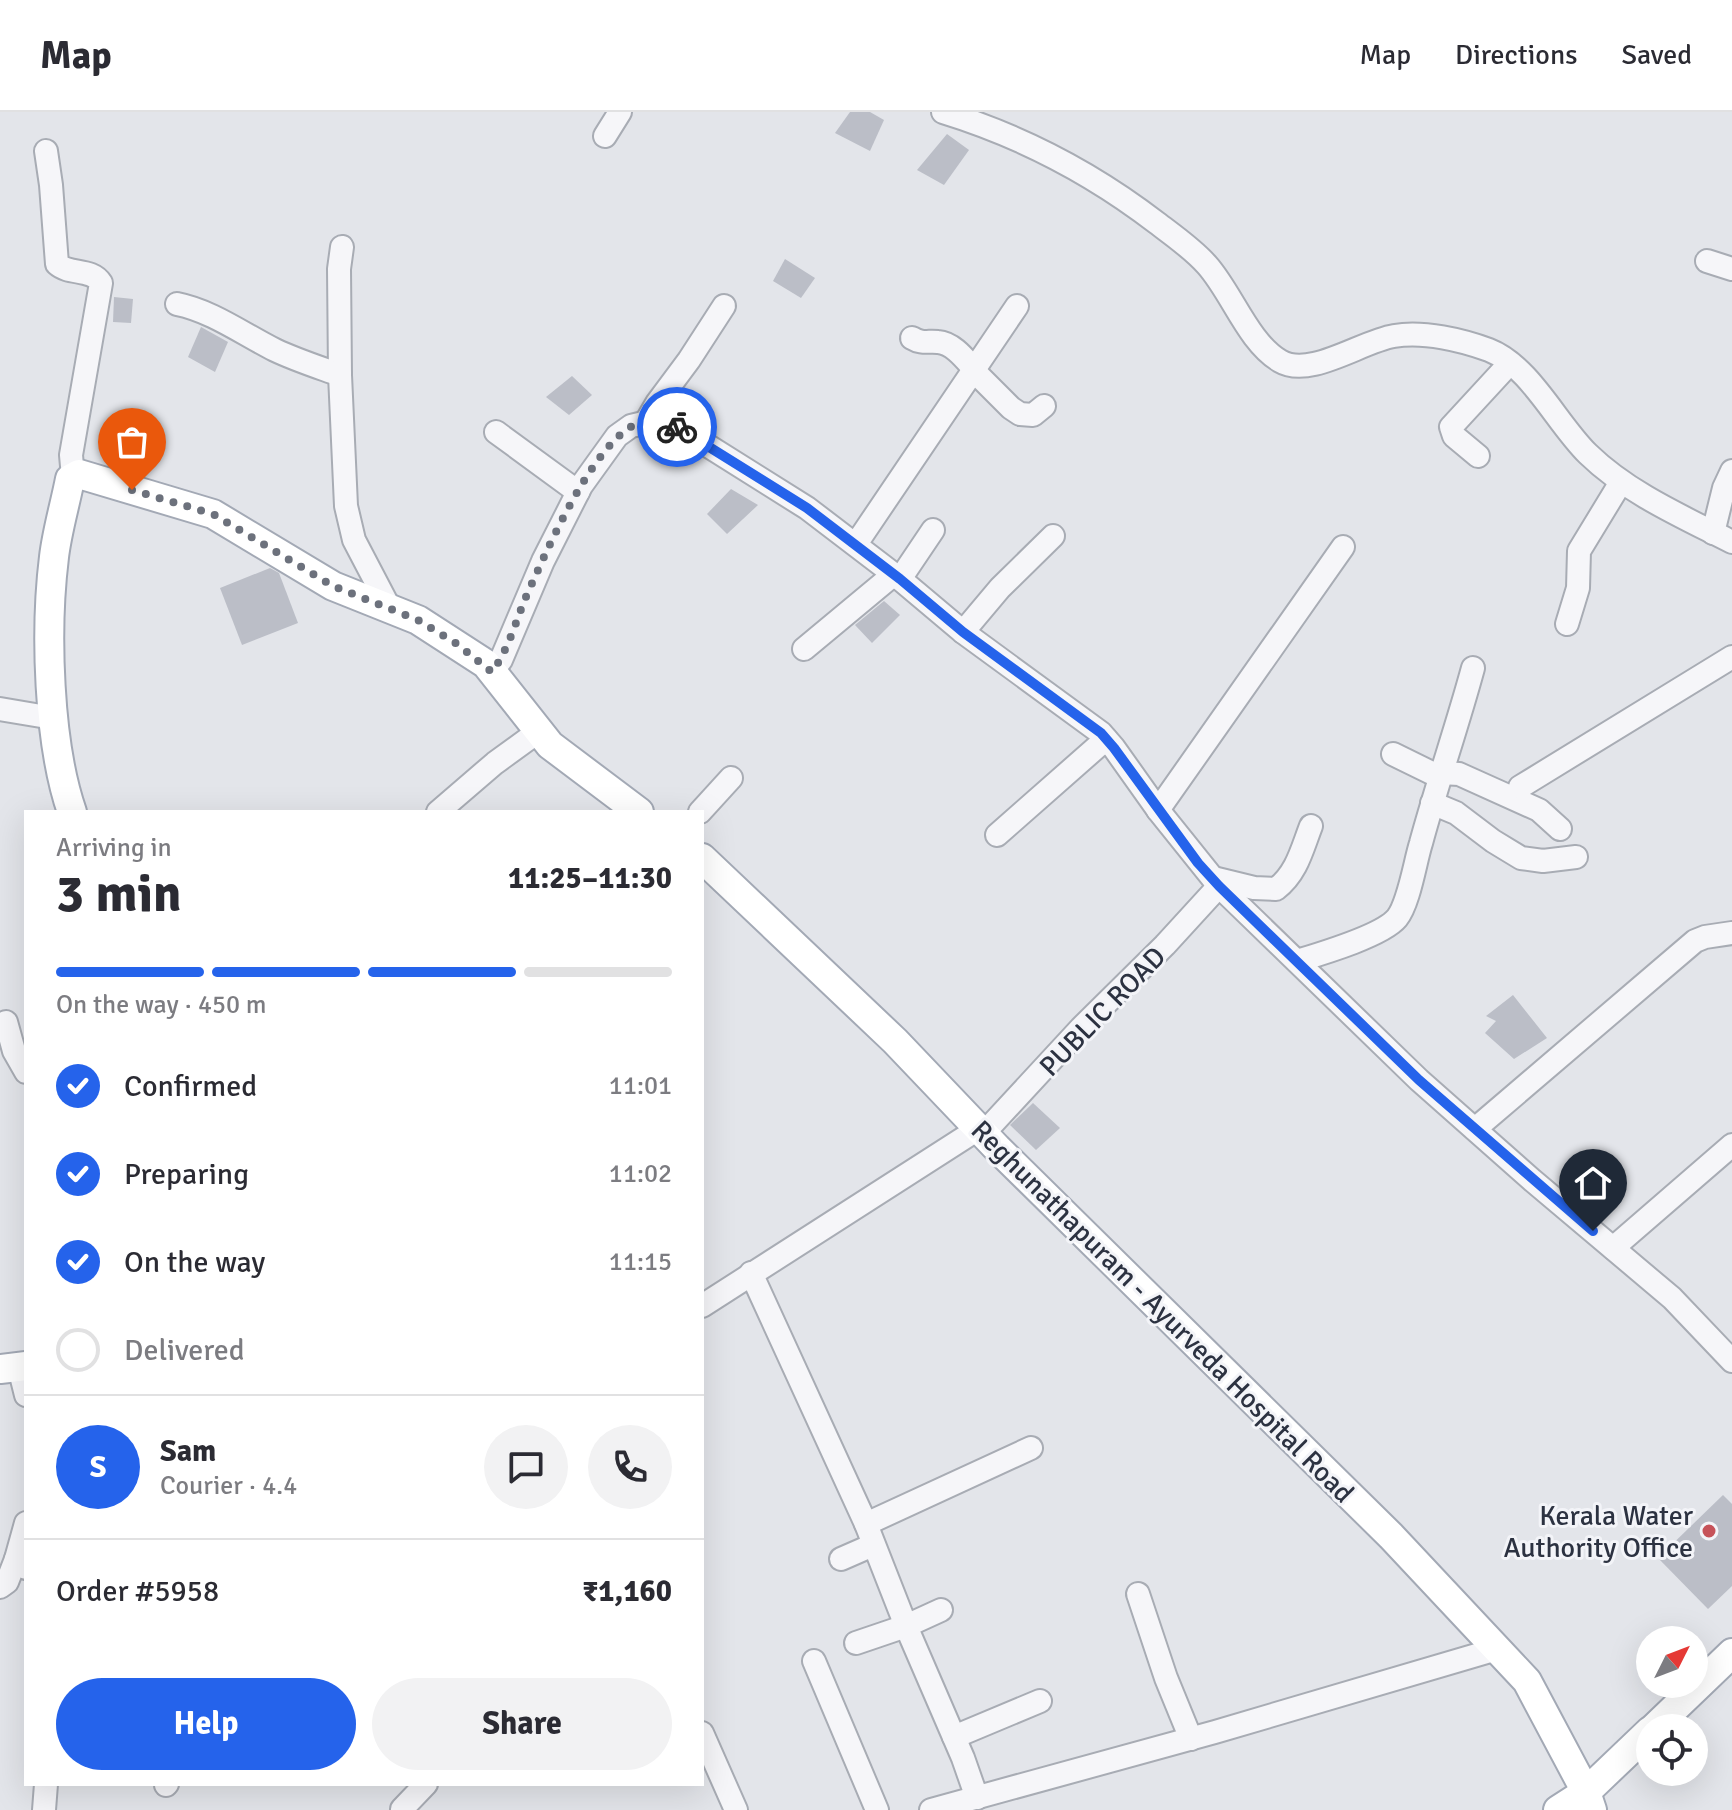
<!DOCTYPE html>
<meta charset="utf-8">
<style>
body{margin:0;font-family:Signika,sans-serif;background:#f2f2f3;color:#2b2b33;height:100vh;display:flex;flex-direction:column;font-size:30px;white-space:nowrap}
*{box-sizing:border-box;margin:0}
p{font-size:26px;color:#7c7c81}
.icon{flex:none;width:44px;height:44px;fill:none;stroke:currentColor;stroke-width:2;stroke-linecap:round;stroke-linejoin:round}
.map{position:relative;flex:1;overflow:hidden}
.details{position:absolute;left:24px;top:698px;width:680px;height:976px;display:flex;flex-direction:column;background:#fff;border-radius:0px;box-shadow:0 8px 32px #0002}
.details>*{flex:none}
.needle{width:52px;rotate:48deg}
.tools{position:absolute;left:1636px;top:1514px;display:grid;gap:16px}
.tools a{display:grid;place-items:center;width:72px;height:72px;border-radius:50%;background:#fff;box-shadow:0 8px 32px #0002;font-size:40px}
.pin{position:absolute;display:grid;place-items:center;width:68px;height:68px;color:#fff;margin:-82px -34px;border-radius:50% 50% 50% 0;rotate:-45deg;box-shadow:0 0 8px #0007}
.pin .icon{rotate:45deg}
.courier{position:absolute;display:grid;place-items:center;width:80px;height:80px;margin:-40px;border:6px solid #2563eb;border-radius:50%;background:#fff;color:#222;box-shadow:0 2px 10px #0007}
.headline em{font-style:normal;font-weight:700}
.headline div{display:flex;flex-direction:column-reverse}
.headline{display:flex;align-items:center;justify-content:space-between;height:136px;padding:0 32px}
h1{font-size:52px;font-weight:700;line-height:60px}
.bar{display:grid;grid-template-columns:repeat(4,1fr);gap:12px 8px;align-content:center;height:96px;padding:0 32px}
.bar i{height:10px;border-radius:6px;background:#e1e1e2}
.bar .on{background:#2563eb}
.bar p{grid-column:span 4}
.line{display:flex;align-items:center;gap:20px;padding:0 32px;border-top:2px solid #e1e1e2}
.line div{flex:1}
.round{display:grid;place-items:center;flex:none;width:84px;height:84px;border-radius:42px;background:#f2f2f3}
ol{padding:0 32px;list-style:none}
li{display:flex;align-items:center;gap:24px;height:88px}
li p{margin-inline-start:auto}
li .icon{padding:8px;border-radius:50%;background:#2563eb;color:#fff;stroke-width:4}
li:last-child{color:#7c7c81}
li i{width:44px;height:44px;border:4px solid #e1e1e2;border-radius:50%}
.primary-button{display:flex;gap:16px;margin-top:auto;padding:16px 32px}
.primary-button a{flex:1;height:92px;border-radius:48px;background:#2563eb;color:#fff;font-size:32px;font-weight:700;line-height:92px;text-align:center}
.primary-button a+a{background:#f2f2f3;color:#2b2b33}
header{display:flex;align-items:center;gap:48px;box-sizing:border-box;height:112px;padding:0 40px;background:#fff;border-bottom:2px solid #e1e1e2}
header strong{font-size:38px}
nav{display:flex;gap:44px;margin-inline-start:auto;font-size:28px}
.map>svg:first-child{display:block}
</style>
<header>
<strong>Map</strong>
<nav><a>Map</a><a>Directions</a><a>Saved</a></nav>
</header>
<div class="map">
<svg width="1732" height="1698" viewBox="0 0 1732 1698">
<rect width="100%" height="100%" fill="#e3e5ea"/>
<g fill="#bbbec7">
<path d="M850,0H870L884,8L870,39L835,21Z"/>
<path d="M947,22L969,38L944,73L917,58Z"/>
<path d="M785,147L815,166L801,186L773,169Z"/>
<path d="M114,185L133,187L131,211L113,210Z"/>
<path d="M201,215L228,230L215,260L188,245Z"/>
<path d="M572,264L592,283L569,303L546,285Z"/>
<path d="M731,377L758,393L727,422L707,402Z"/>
<path d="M270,456L279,461L298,511L242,533L220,476Z"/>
<path d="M884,489L900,503L872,531L855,513Z"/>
<path d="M1513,883L1547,926L1514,947L1485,921L1496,909L1486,904Z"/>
<path d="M1033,991L1060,1016L1036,1038L1010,1013Z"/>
<path d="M1723,1383L1732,1392V1474L1708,1497L1658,1446Z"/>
</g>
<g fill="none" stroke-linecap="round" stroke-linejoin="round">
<defs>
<g id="minor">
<path d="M943,0C1021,24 1092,61 1157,111C1174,124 1193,137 1207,153C1232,181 1248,230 1280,249C1310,267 1362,229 1394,224C1424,219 1462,228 1489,238C1530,254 1557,312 1588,342C1628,381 1683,405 1732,430"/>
<path d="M605,24L620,0"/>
<path d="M46,39L51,73L57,152C69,163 92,156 101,171L71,343L73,365"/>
<path d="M342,135L339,157L340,263L346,394L354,428L388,493"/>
<path d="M1707,149L1732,157"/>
<path d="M177,192C212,199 243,222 275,238C296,248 318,255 340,263"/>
<path d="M912,226C922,232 927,229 938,230C953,231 965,247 975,258"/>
<path d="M974,259L1011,296L1020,302L1033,303L1044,294"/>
<path d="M647,308L657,291L689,248L724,194"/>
<path d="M496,320L578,380"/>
<path d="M1478,344L1454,324L1451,315L1510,251"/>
<path d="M1713,421L1724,376L1732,359"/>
<path d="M856,432L1017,194"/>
<path d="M900,467L933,418"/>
<path d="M1567,512L1578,476L1579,439L1621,370"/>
<path d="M963,520L1000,476L1053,424"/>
<path d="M804,537L893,463"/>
<path d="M492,560L501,548L543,449L581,374L617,324L631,314L656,308L686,320L807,396L900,467L963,520L1101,621L1114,636L1158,698L1219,774L1419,968L1532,1068L1672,1186L1732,1249"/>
<path d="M0,597L53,606"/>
<path d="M1393,642L1440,665"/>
<path d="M1441,661L1459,662L1539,698L1560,717"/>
<path d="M1520,675L1732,545"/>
<path d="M1432,691L1456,701L1493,729L1521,746L1543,749L1576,745"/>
<path d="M1158,698L1343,435"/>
<path d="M438,700L495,651L539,619"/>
<path d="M700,700L731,666"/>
<path d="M997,723L1106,627"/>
<path d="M1213,766L1254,776L1276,777C1297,761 1302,737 1311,714"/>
<path d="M1297,849C1320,842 1382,824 1397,806C1409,791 1415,750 1421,731C1437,672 1457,615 1473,556"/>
<path d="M6,910L14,939L26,960"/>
<path d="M1475,1017L1695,829L1705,825L1732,821"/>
<path d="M983,1022L1081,916L1165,833L1219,774"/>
<path d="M1613,1136L1732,1033"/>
<path d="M751,1161L866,1412L906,1514L963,1646L977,1686"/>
<path d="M702,1194L978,1017"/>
<path d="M19,1255L26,1283"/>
<path d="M866,1412L1031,1336"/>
<path d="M16,1447L26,1411"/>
<path d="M841,1447L873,1433"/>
<path d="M0,1475L7,1470L16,1447L26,1456"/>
<path d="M1138,1482L1166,1566L1191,1627"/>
<path d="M856,1531L906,1514L941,1498"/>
<path d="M814,1549L877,1698"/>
<path d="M702,1621L736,1698"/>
<path d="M954,1625L1040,1589"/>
<path d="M166,1673L167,1672"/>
<path d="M402,1697L426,1672"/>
<path d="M44,1698L46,1672"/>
<path d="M931,1698L1215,1620L1497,1537"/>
</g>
<g id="major">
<path d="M72,700C48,631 45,518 54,445C57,419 65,393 70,367L79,362L213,402L333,474L418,508L486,552L550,633L639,700"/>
<path d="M702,746L895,929L997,1036L1391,1424L1527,1569L1586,1680L1592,1698"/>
<path d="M0,1257L26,1254"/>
<path d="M1654,1616L1732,1541"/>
<path d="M1558,1698L1586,1680L1650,1619"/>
</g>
</defs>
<use href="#minor" stroke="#a8acb4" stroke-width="26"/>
<use href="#major" stroke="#a3a9b5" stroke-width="32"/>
<use href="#minor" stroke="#f6f6f9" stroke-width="22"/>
<use href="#major" stroke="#fff" stroke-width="28"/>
</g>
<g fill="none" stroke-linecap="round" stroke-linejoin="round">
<path stroke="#6c717c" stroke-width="8" stroke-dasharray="0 14.4" d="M132,378L213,402L333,474L418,508L457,532L492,560C508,538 515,512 525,487C545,443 597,317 647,308C657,307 668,311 677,315"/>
<path stroke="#2563eb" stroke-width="10" d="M677,315L807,396L900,467L963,520L1101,621L1114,636L1198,751L1219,774L1419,968L1593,1119"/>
</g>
<circle fill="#c65259" stroke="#f3f4f8" stroke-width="3" cx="1709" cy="1419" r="8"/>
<g text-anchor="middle" stroke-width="6" stroke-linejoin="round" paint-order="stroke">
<g font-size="28" fill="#2c3241" stroke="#f3f4f8">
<text transform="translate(1102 899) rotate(-46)" y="10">PUBLIC ROAD</text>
<text transform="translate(1163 1199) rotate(45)" y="10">Reghunathapuram - Ayurveda Hospital Road</text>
</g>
<g font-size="28" fill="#2c3241" stroke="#f3f4f8" text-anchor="end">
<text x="1693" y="1413">Kerala Water<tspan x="1693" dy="32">Authority Office</tspan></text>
</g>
</g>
</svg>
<div class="tools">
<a><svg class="needle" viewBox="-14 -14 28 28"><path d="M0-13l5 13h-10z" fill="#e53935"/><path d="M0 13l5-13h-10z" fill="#7c7c81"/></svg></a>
<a><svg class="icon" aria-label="locate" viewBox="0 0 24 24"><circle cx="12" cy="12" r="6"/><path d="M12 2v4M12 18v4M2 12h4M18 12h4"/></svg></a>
</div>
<div class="pin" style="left:132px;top:378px;background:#ea580c"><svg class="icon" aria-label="bag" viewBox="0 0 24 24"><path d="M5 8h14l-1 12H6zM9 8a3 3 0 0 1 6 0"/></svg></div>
<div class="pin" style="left:1593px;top:1119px;background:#1f2937"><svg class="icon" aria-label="home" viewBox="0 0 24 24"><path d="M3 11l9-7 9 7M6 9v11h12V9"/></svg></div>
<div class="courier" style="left:677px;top:315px"><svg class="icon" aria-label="bike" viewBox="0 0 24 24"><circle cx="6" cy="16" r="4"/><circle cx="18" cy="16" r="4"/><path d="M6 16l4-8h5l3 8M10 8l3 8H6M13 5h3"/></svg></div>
<section class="details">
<div class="headline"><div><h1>3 min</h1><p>Arriving in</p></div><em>11:25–11:30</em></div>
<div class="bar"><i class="on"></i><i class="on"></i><i class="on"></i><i></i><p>On the way · 450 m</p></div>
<ol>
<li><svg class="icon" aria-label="check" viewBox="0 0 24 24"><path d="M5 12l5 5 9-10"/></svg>Confirmed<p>11:01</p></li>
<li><svg class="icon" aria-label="check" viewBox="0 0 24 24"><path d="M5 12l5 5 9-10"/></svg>Preparing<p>11:02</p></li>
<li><svg class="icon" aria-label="check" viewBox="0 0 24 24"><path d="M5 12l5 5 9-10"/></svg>On the way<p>11:15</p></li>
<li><i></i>Delivered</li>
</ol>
<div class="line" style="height:144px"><b class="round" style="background:#2563eb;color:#fff">S</b><div><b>Sam</b><p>Courier · 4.4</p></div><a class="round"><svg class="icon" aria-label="chat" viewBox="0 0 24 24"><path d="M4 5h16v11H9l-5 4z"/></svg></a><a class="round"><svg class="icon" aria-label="phone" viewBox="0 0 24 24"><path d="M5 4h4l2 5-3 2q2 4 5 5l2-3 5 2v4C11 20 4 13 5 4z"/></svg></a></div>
<div class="line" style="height:104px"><div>Order #5958</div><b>₹1,160</b></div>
<div class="primary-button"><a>Help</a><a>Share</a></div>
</section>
</div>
